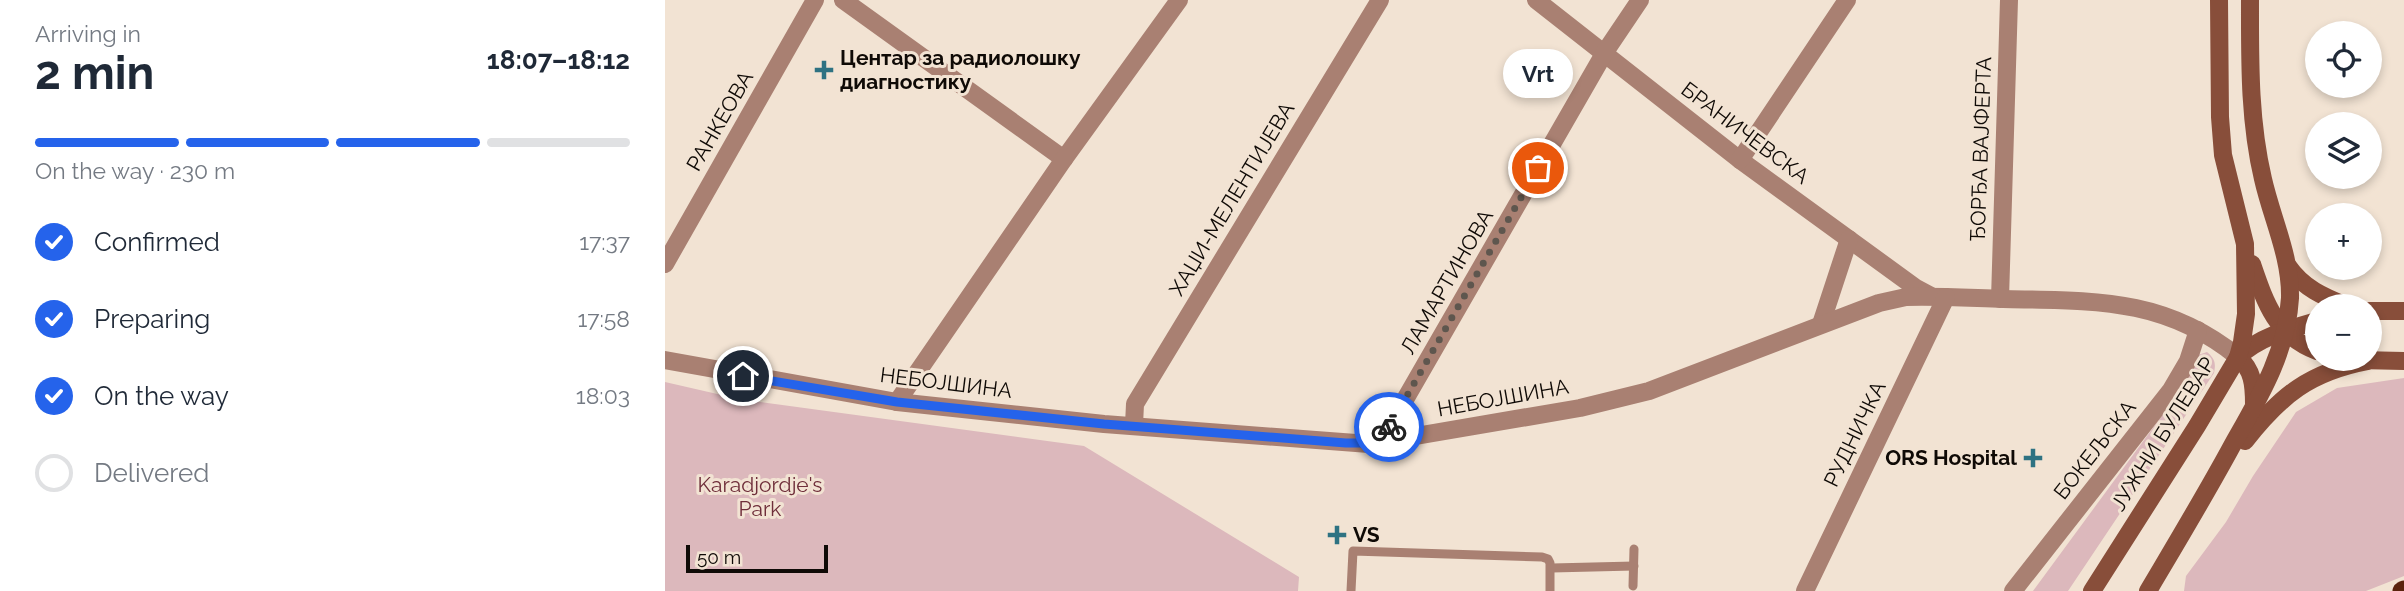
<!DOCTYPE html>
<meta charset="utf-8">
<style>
body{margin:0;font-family:Raleway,sans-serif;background:#f2f2f3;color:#1f2937;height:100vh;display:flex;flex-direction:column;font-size:26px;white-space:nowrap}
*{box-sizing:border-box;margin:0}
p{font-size:23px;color:#747a83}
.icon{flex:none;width:38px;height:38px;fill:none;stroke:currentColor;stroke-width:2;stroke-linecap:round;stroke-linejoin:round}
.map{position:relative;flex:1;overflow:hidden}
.panel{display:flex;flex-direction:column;background:#fff;width:665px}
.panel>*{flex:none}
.tools{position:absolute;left:1640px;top:21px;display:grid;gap:14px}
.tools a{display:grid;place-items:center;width:77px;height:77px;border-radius:50%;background:#fff;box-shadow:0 4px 10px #0003;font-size:35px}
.scale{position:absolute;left:21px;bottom:18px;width:142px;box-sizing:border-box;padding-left:7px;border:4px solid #0f0a06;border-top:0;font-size:19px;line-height:24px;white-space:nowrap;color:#0f0a06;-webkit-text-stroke:5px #f2e3d3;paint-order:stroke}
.pin{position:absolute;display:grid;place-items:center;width:60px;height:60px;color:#fff;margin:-30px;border:4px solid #fff;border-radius:50%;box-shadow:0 2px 7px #0007}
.courier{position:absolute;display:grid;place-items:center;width:70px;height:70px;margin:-35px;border:5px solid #2563eb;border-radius:50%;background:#fff;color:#222;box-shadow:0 2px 9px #0007}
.bubble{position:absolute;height:49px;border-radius:24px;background:#fff;box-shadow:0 4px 10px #0003;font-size:23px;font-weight:700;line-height:49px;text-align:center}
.overview em{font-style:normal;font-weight:700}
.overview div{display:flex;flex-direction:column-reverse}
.overview{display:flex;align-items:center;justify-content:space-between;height:119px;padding:0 35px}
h1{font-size:46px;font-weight:700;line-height:52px}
.bar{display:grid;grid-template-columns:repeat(4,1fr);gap:10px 7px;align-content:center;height:84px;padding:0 35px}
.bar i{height:9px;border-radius:5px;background:#e0e1e3}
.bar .on{background:#2563eb}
.bar p{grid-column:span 4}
ol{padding:0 35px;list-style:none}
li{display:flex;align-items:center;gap:21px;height:77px}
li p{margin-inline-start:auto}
li .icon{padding:7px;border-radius:50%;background:#2563eb;color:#fff;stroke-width:4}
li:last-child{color:#747a83}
li i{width:38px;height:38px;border:4px solid #e0e1e3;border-radius:50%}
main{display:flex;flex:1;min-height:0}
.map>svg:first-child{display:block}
</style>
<main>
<section class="panel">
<div class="overview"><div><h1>2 min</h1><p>Arriving in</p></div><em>18:07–18:12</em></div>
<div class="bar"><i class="on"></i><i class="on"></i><i class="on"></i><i></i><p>On the way · 230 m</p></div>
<ol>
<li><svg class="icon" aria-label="check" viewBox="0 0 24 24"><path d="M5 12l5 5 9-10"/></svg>Confirmed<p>17:37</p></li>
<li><svg class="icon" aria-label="check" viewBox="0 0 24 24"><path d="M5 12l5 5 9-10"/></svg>Preparing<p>17:58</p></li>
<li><svg class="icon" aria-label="check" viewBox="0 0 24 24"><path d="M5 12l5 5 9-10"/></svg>On the way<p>18:03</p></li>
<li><i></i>Delivered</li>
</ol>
</section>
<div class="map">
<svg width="1739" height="591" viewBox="0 0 1739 591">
<rect width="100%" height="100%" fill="#f2e3d3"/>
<g fill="#dcb8bc">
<path d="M1542,352C1550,359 1551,363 1549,373L1403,591H1368L1507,402L1533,355Z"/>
<path d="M1739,378V576L1701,591H1519L1521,576L1561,522L1588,476L1631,412L1672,388Z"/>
<path d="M0,382L74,399L419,446L634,577L633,591H0Z"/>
</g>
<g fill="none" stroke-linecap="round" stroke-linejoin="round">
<g stroke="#a98072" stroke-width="9">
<path d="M887,568L969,566"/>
<path d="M968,586L969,549"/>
<path d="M686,591L688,551L877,557L883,559L885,563V591"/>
</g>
<g stroke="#a98072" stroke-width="18">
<path d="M178,0L399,159"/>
<path d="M871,0L1075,160L1251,288L1266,296"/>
<path d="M1075,160L1182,0"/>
<path d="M0,264L150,0"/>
<path d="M1335,299L1344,0"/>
<path d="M1156,324L1184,239"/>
<path d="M0,360L232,402L439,424L704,444L915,408L984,391L1214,303L1241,297C1273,296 1305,298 1338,299C1428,301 1499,297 1573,357"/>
<path d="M232,402L399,159L514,0"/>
<path d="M469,425L470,404L715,0"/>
<path d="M715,443L940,52L975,0"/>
<path d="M1140,591L1281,297"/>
<path d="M1348,591L1506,390L1523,361L1533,330"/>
</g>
<g stroke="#884e3a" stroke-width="18">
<path d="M1587,264C1600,302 1611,336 1652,351"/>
<path d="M1623,266C1638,288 1659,297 1682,306"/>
<path d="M1704,311H1739"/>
<path d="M1573,357C1594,337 1624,329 1652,321"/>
<path d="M1573,357C1588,370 1589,385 1589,404"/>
<path d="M1694,360L1739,361"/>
<path d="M1580,441C1616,395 1645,372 1703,361"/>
<path d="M1427,591L1532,426L1573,357L1577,342L1581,314L1580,244L1558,155L1555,117L1554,0"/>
<path d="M1483,591C1512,542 1541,494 1568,444C1594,398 1622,352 1625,298C1626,257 1607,219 1598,179C1584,120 1585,60 1585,0"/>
</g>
<path stroke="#5a220c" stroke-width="19" d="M1737,591L1739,590"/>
</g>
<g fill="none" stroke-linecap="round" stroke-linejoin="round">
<path stroke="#5e564e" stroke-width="7" stroke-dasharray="0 12.6" d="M724,427L873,168"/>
<path stroke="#2563eb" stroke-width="9" d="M78,376L232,402L439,424L681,443H715L724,427"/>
</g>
<g fill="#2e7282" stroke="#f2e3d3" stroke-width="2.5">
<path d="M155.5 59.5h7v7h7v7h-7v7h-7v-7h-7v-7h7z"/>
<path d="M1364.5 447.5h7v7h7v7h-7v7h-7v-7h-7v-7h7z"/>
<path d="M668.5 524.5h7v7h7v7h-7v7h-7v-7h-7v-7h7z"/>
</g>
<g text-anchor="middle" stroke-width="6" stroke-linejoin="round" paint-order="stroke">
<g font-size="21" font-weight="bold" fill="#0f0a06" stroke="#f2e3d3" text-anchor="start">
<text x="175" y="65">Центар за радиолошку<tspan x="175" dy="24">диагностику</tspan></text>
<text x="1352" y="465" text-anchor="end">ORS Hospital</text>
<text x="688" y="542">VS</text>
</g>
<g font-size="21" fill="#0f0a06" stroke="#f2e3d3">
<text transform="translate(55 121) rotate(-60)" y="7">РАНКЕОВА</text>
<text transform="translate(1080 133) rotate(37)" y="7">БРАНИЧЕВСКА</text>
<text transform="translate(1316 149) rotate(-88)" y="7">ЂОРЂА ВАЈФЕРТА</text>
<text transform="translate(567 199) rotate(-59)" y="7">ХАЏИ-МЕЛЕНТИЈЕВА</text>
<text transform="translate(782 282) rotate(-60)" y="7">ЛАМАРТИНОВА</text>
<text transform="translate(281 383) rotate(7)" y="7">НЕБОЈШИНА</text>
<text transform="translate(838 398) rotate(-10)" y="7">НЕБОЈШИНА</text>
<text transform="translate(1190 434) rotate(-64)" y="7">РУДНИЧКА</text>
<text transform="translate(1498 434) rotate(-58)" y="7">ЈУЖНИ БУЛЕВАР</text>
<text transform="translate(1430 450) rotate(-52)" y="7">БОКЕЉСКА</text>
</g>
<g font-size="21" fill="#6f2e3a" stroke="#f2e3d3">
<text x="95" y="492">Karadjordje's<tspan x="95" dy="24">Park</tspan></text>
</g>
</g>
</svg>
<div class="tools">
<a><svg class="icon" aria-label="locate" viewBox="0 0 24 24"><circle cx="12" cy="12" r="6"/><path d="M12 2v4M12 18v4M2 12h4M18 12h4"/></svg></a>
<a><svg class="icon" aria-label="layers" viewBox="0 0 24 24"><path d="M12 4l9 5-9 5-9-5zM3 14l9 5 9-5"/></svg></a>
<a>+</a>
<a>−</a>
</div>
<div class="scale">50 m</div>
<div class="pin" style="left:873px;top:168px;background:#ea580c"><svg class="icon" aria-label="bag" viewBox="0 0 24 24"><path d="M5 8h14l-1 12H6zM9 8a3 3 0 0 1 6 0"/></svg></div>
<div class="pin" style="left:78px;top:376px;background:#1f2937"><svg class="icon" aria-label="home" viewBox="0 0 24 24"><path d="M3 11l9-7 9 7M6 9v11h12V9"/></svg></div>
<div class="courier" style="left:724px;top:427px"><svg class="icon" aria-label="bike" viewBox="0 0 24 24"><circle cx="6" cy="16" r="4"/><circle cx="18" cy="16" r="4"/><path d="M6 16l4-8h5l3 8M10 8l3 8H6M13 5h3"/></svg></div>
<div class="bubble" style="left:838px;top:49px;width:70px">Vrt</div>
</div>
</main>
